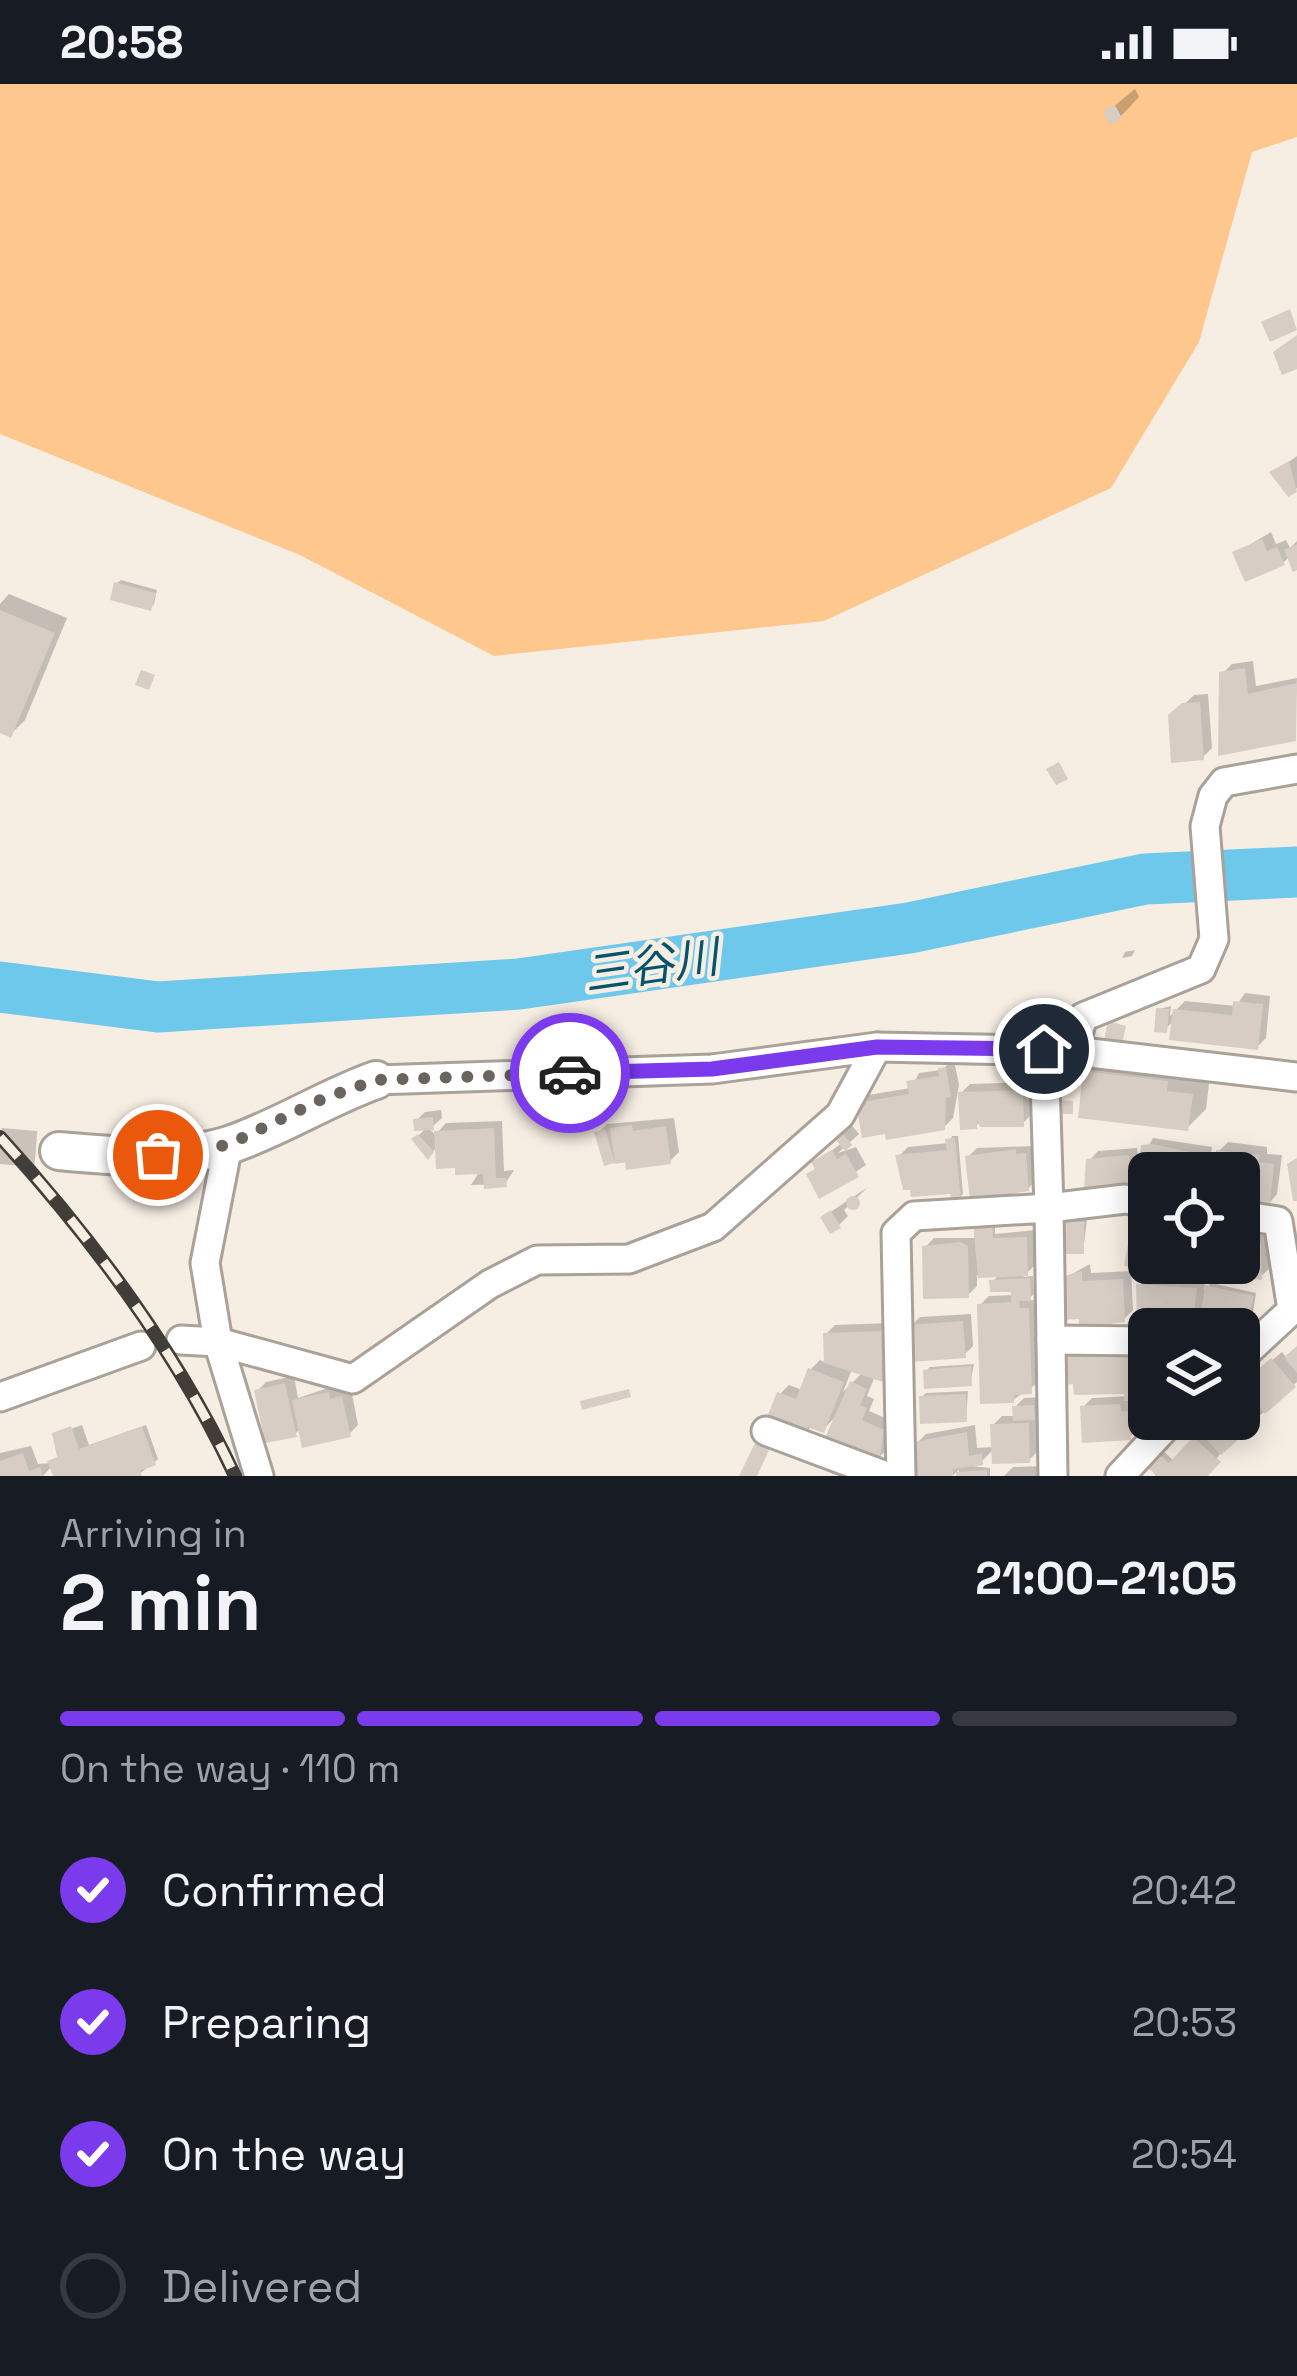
<!DOCTYPE html>
<meta charset="utf-8">
<style>
body{margin:0;font-family:"Space Grotesk","Noto Sans JP",sans-serif;background:#242831;color:#f1f3f6;height:100vh;display:flex;flex-direction:column;font-size:45px;white-space:nowrap}
*{box-sizing:border-box;margin:0}
p{font-size:39px;color:#9ea1a6}
.icon{flex:none;width:66px;height:66px;fill:none;stroke:currentColor;stroke-width:2;stroke-linecap:round;stroke-linejoin:round}
.map{position:relative;height:1392px;overflow:hidden}
.panel{display:flex;flex-direction:column;background:#171b24;flex:1}
.panel>*{flex:none}
.fabs{position:absolute;left:1128px;top:1068px;display:grid;gap:24px}
.fabs a{display:grid;place-items:center;width:132px;height:132px;border-radius:18px;background:#171b24;box-shadow:0 6px 30px #0003;font-size:60px}
.pin{position:absolute;display:grid;place-items:center;width:102px;height:102px;color:#fff;margin:-51px;border:6px solid #fff;border-radius:50%;box-shadow:0 3px 12px #0007}
.courier{position:absolute;display:grid;place-items:center;width:120px;height:120px;margin:-60px;border:9px solid #7c3aed;border-radius:50%;background:#fff;color:#222;box-shadow:0 3px 15px #0007}
.overview em{font-style:normal;font-weight:700}
.overview div{display:flex;flex-direction:column-reverse}
.overview{display:flex;align-items:center;justify-content:space-between;height:204px;padding:0 60px}
h1{font-size:78px;font-weight:700;line-height:90px}
.bar{display:grid;grid-template-columns:repeat(4,1fr);gap:18px 12px;align-content:center;height:144px;padding:0 60px}
.bar i{height:15px;border-radius:9px;background:#363941}
.bar .current{background:#7c3aed}
.bar p{grid-column:span 4}
ol{padding:0 60px;list-style:none}
li{display:flex;align-items:center;gap:36px;height:132px}
li p{margin-inline-start:auto}
li .icon{padding:12px;border-radius:50%;background:#7c3aed;color:#fff;stroke-width:4}
li:last-child{color:#9ea1a6}
li i{width:66px;height:66px;border:6px solid #363941;border-radius:50%}
.status{display:flex;justify-content:space-between;align-items:center;height:84px;padding:0 60px;background:#171b24;direction:ltr}
.status svg{height:33px;fill:currentColor}
.map>svg:first-child{display:block}
</style>
<div class="status"><b>20:58</b><svg viewBox="0 0 49 12"><path d="M0 12V9h3v3zM5 12V6h3v6zM10 12V3h3v9zM15 12V0h3v12zM26 1h20v11H26zM47 4h2v5h-2z"/></svg></div>
<div class="map">
<svg width="1297" height="1392" viewBox="0 0 1297 1392">
<rect width="100%" height="100%" fill="#f6ede3"/>
<path fill="#fdc78d" d="M0,0H1297V53L1252,68L1199,258L1111,404L824,537L494,572L300,471L0,350Z"/>
<g fill="#0003" fill-rule="evenodd">
<path d="M1135,5L1139,13L1121,32L1107,28Z"/>
<path d="M1297,372V404L1289,409L1273,389Z"/>
<path d="M1271,448L1276,460L1286,456L1290,464L1297,457V483L1290,472L1283,479L1236,469Z"/>
<path d="M121,496L157,506L154,520L150,524L117,499Z"/>
<path d="M9,510L67,534L25,636L11,650L0,646V520Z"/>
<path d="M1253,577L1256,602L1297,594L1294,654L1222,590L1232,580Z"/>
<path d="M1208,610L1212,664L1203,673L1172,632L1194,611Z"/>
<path d="M1135,866L1132,872L1122,874L1125,868Z"/>
<path d="M1245,909L1270,912L1266,954L1257,963L1175,936L1165,945L1159,925L1171,922L1170,932L1185,917L1236,922Z"/>
<path d="M1105,970L1210,992L1206,1025L1187,1044L1086,988Z"/>
<path d="M954,976L959,1001L953,1034L944,1043L859,1020L868,1011L911,1004L919,989L941,986Z"/>
<path d="M1031,998V1031L1022,1040L983,1035L976,1042L961,1009L970,1000Z"/>
<path d="M441,1026L442,1034L430,1045L435,1051L446,1039L502,1037L504,1087L514,1086L505,1100L471,1101L480,1087L438,1062L428,1072L415,1055L427,1043L416,1037L425,1028Z"/>
<path d="M674,1034L679,1068L670,1077L606,1079L598,1049L607,1040Z"/>
<path d="M850,1039L859,1050L838,1069L856,1063L866,1081L821,1111L815,1079L842,1059L836,1052Z"/>
<path d="M952,1052H958L963,1110L959,1114L953,1103L913,1110L901,1095L899,1072L908,1063L949,1059Z"/>
<path d="M1153,1054L1212,1063L1209,1089H1149V1100L1141,1087L1131,1098L1089,1077L1098,1067L1137,1064L1139,1080Z"/>
<path d="M1228,1058L1267,1063V1070L1282,1071L1277,1110L1269,1119L1239,1113V1089H1216L1219,1067Z"/>
<path d="M1034,1062L1037,1095L1028,1105L968,1073L977,1064Z"/>
<path d="M868,1103L844,1126L848,1132L839,1141L823,1133Z"/>
<path d="M995,1135V1150L1035,1146L1036,1180L1023,1193L1033,1192L1034,1210L1027,1216H1037L1039,1298L1013,1316L980,1221L989,1212L1014,1211V1204L992,1198L1000,1190L977,1191V1202L968,1211L925,1163L934,1154H976Z"/>
<path d="M1069,1136H1087L1083,1167L1065,1140Z"/>
<path d="M1143,1137L1149,1138V1179H1209L1201,1187L1128,1179L1134,1146Z"/>
<path d="M1239,1147L1269,1151L1270,1184L1261,1192L1211,1179H1239Z"/>
<path d="M1090,1180L1091,1189L1131,1187L1133,1226L1124,1235L1061,1196Z"/>
<path d="M1148,1193L1205,1196L1204,1207L1211,1199L1256,1209L1252,1235L1242,1245L1200,1234L1192,1245L1140,1241L1139,1202Z"/>
<path d="M971,1230L973,1262L964,1271L911,1242L920,1233Z"/>
<path d="M892,1239L894,1287L875,1292L867,1312L874,1315L869,1327L892,1337L887,1366L878,1374L837,1331L823,1346L812,1342L804,1350L780,1310L789,1301L802,1306L811,1285L820,1276L827,1279L826,1250L835,1241ZM852,1285L863,1288L843,1308Z"/>
<path d="M1137,1263L1138,1291L1149,1280V1317L1137,1298L1128,1308L1076,1297L1069,1270Z"/>
<path d="M1297,1264V1298L1224,1364L1205,1392H1156L1148,1380L1161,1365L1175,1378L1218,1335H1239V1321L1254,1313L1253,1292L1282,1268L1287,1274Z"/>
<path d="M974,1280L970,1299L926,1287L930,1283Z"/>
<path d="M294,1292L298,1314L337,1301L338,1308L351,1305L358,1341L349,1350L301,1344L295,1350L257,1307L266,1298Z"/>
<path d="M968,1307L966,1335L922,1313L926,1309Z"/>
<path d="M1128,1312L1129,1320L1138,1319L1139,1344L1130,1353L1083,1323L1092,1314Z"/>
<path d="M1042,1313L1038,1367L1029,1376L994,1365L981,1378L962,1381L990,1384V1392H959V1386L952,1392H933L917,1359L926,1350L975,1341L977,1364L994,1363L993,1341L1002,1332H1016L1015,1323L1024,1314Z"/>
<path d="M82,1341L89,1361L146,1341L158,1375L137,1392H56L52,1382L43,1392H0V1369L31,1362L38,1380L50,1379L60,1372L56,1350Z"/>
<path d="M1043,1382V1392H1004L1013,1383Z"/>
</g>
<g fill="none" stroke-linecap="round" stroke-linejoin="round">
<path stroke="#6ec8eb" stroke-width="51" d="M0,903L158,923L519,900L909,844L1145,795L1297,788"/>
</g>
<g fill="#d7cdc4">
<path d="M1115,21L1122,34L1110,40L1103,27Z"/>
<path d="M1290,225L1297,246L1270,258L1261,238Z"/>
<path d="M1297,251V285L1282,291L1273,268Z"/>
<path d="M1289,377L1297,408L1288,413L1269,388Z"/>
<path d="M1262,455L1267,467L1277,463L1285,481L1245,498L1232,468Z"/>
<path d="M1297,460V486L1293,488L1284,466Z"/>
<path d="M114,498L156,509L151,527L110,516Z"/>
<path d="M0,526L55,549L11,654L0,649Z"/>
<path d="M1245,584L1248,610L1297,599L1296,657L1218,672L1219,588Z"/>
<path d="M141,586L155,591L149,606L135,601Z"/>
<path d="M1200,618L1204,676L1171,679L1168,631L1182,619Z"/>
<path d="M1059,678L1068,695L1056,701L1046,685Z"/>
<path d="M1233,917L1263,920L1258,966L1169,956L1173,925L1232,931Z"/>
<path d="M1156,924L1169,925L1167,949L1154,948Z"/>
<path d="M1108,937L1126,942L1122,960L1104,956Z"/>
<path d="M946,983L951,1013L946,1014L945,1046L886,1056L885,1050L862,1054L856,1019L909,1010L906,997L939,992L938,984Z"/>
<path d="M1083,987L1168,997L1167,1007L1193,1010L1188,1047L1078,1034Z"/>
<path d="M1023,1006L1024,1043H980L977,1035V1045L960,1046L958,1008Z"/>
<path d="M1056,1016L1073,1017V1030H1056Z"/>
<path d="M433,1033L434,1046L414,1047L413,1035Z"/>
<path d="M632,1041L633,1047L666,1042L671,1080L626,1086L625,1078L615,1080L610,1044Z"/>
<path d="M494,1044L496,1094H506L507,1103L484,1105L483,1090L455,1091V1084L436,1085L434,1047Z"/>
<path d="M605,1045L615,1079L604,1082L594,1048Z"/>
<path d="M840,1046L852,1061L845,1067L832,1051Z"/>
<path d="M418,1050L434,1068L428,1076L411,1055Z"/>
<path d="M955,1054L961,1117H951L950,1110L911,1113L910,1106H903L895,1071L947,1066L945,1055Z"/>
<path d="M1152,1060L1204,1071L1202,1089H1149V1104L1136,1102L1141,1061Z"/>
<path d="M1016,1065V1070L1026,1069L1029,1107L970,1116L965,1072Z"/>
<path d="M832,1066L837,1075L846,1070L859,1093L819,1115L806,1090L815,1085L811,1078Z"/>
<path d="M1216,1066L1260,1071L1259,1078L1274,1080L1270,1122L1239,1118V1089H1213Z"/>
<path d="M1129,1071L1132,1100L1084,1106L1086,1075Z"/>
<path d="M1297,1074V1117H1293L1287,1080Z"/>
<circle cx="853" cy="1119" r="7"/>
<path d="M831,1126L841,1144L830,1150L820,1133Z"/>
<path d="M973,1138H992L993,1154L1027,1153L1028,1192L978,1194Z"/>
<rect x="1062" y="1138" width="22" height="32"/>
<path d="M1131,1145L1149,1147V1179H1203L1202,1190L1124,1182Z"/>
<path d="M1239,1156L1261,1159L1262,1196L1206,1190L1208,1179H1239Z"/>
<path d="M961,1158L968,1162L969,1214L923,1215L922,1162Z"/>
<path d="M1082,1187V1197L1123,1195L1125,1238L1079,1244V1235L1060,1236L1058,1194Z"/>
<path d="M1030,1194L1031,1217H1019L1020,1224H1029L1032,1310L1014,1311V1319L980,1320L977,1220L1011,1218V1208H990L989,1196Z"/>
<path d="M1136,1200L1197,1204L1192,1245L1137,1243Z"/>
<path d="M1205,1201L1254,1212L1242,1255L1239,1245H1214L1215,1239L1200,1237Z"/>
<path d="M963,1237L966,1274L910,1278L908,1241Z"/>
<path d="M884,1247L886,1299L824,1279L823,1249Z"/>
<path d="M1297,1262V1289L1284,1273Z"/>
<path d="M1066,1268L1129,1271L1132,1317H1124V1310L1074,1311L1073,1300L1063,1301Z"/>
<path d="M1271,1274L1296,1303L1265,1330L1240,1301Z"/>
<path d="M1149,1277V1322L1133,1307L1135,1289Z"/>
<path d="M971,1282L972,1302L924,1305L923,1286Z"/>
<path d="M808,1284L844,1298L824,1349L808,1343L805,1353L765,1338L777,1308L796,1315Z"/>
<path d="M850,1297L867,1305L860,1321L867,1324L862,1336L884,1346L879,1378L825,1354Z"/>
<path d="M285,1299L297,1353L265,1359L254,1306Z"/>
<path d="M629,1305L631,1313L582,1326L580,1317Z"/>
<path d="M329,1308L330,1315L342,1312L351,1353L302,1364L292,1316Z"/>
<path d="M966,1310L967,1338L920,1340L919,1312Z"/>
<path d="M1120,1320L1121,1327H1130L1131,1356L1082,1359L1080,1322Z"/>
<path d="M1034,1321L1035,1336L1013,1337L1012,1322Z"/>
<path d="M1239,1321L1256,1340L1221,1371L1200,1348L1214,1335H1239Z"/>
<path d="M1029,1339L1030,1379L992,1380L990,1340Z"/>
<path d="M71,1342L79,1365L142,1343L156,1381L140,1387L142,1392H53L47,1377L57,1373L52,1349Z"/>
<path d="M967,1348L969,1372L982,1369L983,1381L953,1385V1392H916L914,1358Z"/>
<path d="M1193,1353L1221,1378L1208,1392H1157L1144,1380L1156,1367L1169,1379Z"/>
<path d="M756,1357L770,1364L757,1392H739Z"/>
<path d="M23,1369L29,1387L40,1383L43,1392H0V1377Z"/>
<path d="M987,1386V1392H956V1388Z"/>
</g>
<g fill="none" stroke-linecap="round" stroke-linejoin="round">
<path stroke="#cbc3ba" stroke-width="36" stroke-dasharray="36 18" stroke-linecap="butt" d="M0,1062L59,1067"/>
<defs>
<g id="minor">
<path d="M1044,965L1049,1124L1125,1115L1149,1119"/>
<path d="M1073,967L1083,933L1201,885L1214,855L1205,742L1213,712L1224,698L1297,685"/>
<path d="M376,996L712,985L877,963L1073,967L1297,993"/>
<path d="M228,1061L205,1179L218,1258L259,1392"/>
<path d="M1239,1131L1278,1137L1292,1226L1239,1275"/>
<path d="M181,1256L218,1258L353,1295L490,1200L537,1176L629,1175L713,1143L840,1031L877,963"/>
<path d="M1051,1256L1149,1257"/>
<path d="M0,1313L141,1262"/>
<path d="M766,1347L886,1392"/>
<path d="M901,1392L896,1149L914,1132L1049,1124L1053,1392"/>
<path d="M1120,1392L1173,1335"/>
</g>
<path id="tertiary" d="M59,1067C115,1072 174,1078 229,1061C280,1044 325,1014 376,996"/>
</defs>
<use href="#minor" stroke="#aaa199" stroke-width="33"/>
<use href="#tertiary" stroke="#aaa199" stroke-width="42"/>
<use href="#minor" stroke="#fff" stroke-width="27"/>
<use href="#tertiary" stroke="#fff" stroke-width="36"/>
<defs>
<path id="rail" d="M0,1053C91,1153 178,1269 235,1392"/>
</defs>
<use href="#rail" stroke="#413d38" stroke-width="14"/>
<use href="#rail" stroke="#f6ede3" stroke-width="9" stroke-dasharray="27" stroke-linecap="butt"/>
</g>
<g fill="none" stroke-linecap="round" stroke-linejoin="round">
<path stroke="#6a645e" stroke-width="12" stroke-dasharray="0 21.6" d="M158,1071L228,1061L320,1016L376,996L570,989"/>
<path stroke="#7c3aed" stroke-width="15" d="M570,989L712,985L877,963L1044,965"/>
</g>
<g text-anchor="middle" stroke-width="9" stroke-linejoin="round" paint-order="stroke">
<g font-size="45" font-style="italic" fill="#03546c" stroke="#f6ede3">
<text transform="translate(651 881) rotate(-8)" y="16">三谷川</text>
</g>
</g>
</svg>
<div class="fabs">
<a><svg class="icon" aria-label="locate" viewBox="0 0 24 24"><circle cx="12" cy="12" r="6"/><path d="M12 2v4M12 18v4M2 12h4M18 12h4"/></svg></a>
<a><svg class="icon" aria-label="layers" viewBox="0 0 24 24"><path d="M12 4l9 5-9 5-9-5zM3 14l9 5 9-5"/></svg></a>
</div>
<div class="pin" style="left:158px;top:1071px;background:#ea580c"><svg class="icon" aria-label="bag" viewBox="0 0 24 24"><path d="M5 8h14l-1 12H6zM9 8a3 3 0 0 1 6 0"/></svg></div>
<div class="pin" style="left:1044px;top:965px;background:#1f2937"><svg class="icon" aria-label="home" viewBox="0 0 24 24"><path d="M3 11l9-7 9 7M6 9v11h12V9"/></svg></div>
<div class="courier" style="left:570px;top:989px"><svg class="icon" aria-label="car" viewBox="0 0 24 24"><path d="M5 17H2v-5l4-1 3-4h7l3 4 3 1v5h-3M9 17h6M6 11h13"/><circle cx="7" cy="17" r="2"/><circle cx="17" cy="17" r="2"/></svg></div>
</div>
<section class="panel">
<div class="overview"><div><h1>2 min</h1><p>Arriving in</p></div><em>21:00–21:05</em></div>
<div class="bar"><i class="current"></i><i class="current"></i><i class="current"></i><i></i><p>On the way · 110 m</p></div>
<ol>
<li><svg class="icon" aria-label="check" viewBox="0 0 24 24"><path d="M5 12l5 5 9-10"/></svg>Confirmed<p>20:42</p></li>
<li><svg class="icon" aria-label="check" viewBox="0 0 24 24"><path d="M5 12l5 5 9-10"/></svg>Preparing<p>20:53</p></li>
<li><svg class="icon" aria-label="check" viewBox="0 0 24 24"><path d="M5 12l5 5 9-10"/></svg>On the way<p>20:54</p></li>
<li><i></i>Delivered</li>
</ol>
</section>
